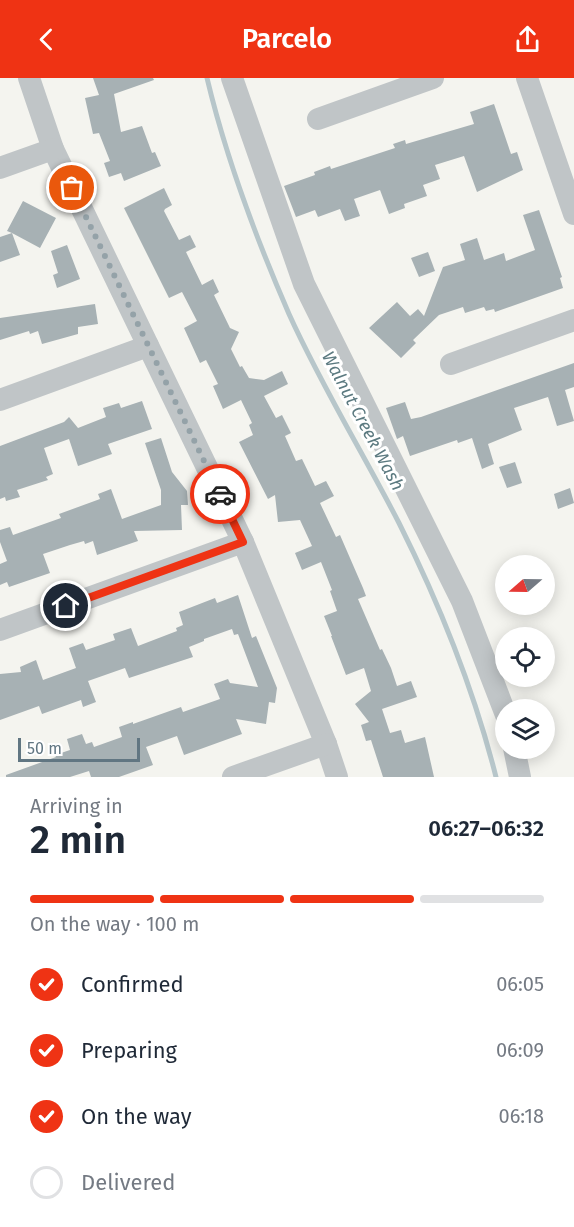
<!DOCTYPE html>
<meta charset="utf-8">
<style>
body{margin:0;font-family:"Fira Sans",sans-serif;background:#f6f6f7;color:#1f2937;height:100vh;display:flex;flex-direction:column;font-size:22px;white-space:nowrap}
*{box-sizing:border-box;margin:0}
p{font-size:20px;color:#747a83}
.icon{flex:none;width:33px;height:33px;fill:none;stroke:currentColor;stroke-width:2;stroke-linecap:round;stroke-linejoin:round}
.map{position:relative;height:699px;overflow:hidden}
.side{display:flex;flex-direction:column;background:#fff;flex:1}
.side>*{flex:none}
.needle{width:39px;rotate:250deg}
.controls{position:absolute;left:495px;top:477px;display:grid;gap:12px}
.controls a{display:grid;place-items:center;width:60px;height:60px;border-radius:50%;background:#fff;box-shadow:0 3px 15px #0003;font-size:30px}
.scale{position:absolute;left:18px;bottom:15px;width:122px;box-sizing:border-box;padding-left:6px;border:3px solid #617682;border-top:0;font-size:16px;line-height:21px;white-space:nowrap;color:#617682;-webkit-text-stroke:4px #fff;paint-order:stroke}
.pin{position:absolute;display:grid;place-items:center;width:51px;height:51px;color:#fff;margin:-26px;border:3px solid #fff;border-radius:50%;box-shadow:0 2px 6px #0007}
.courier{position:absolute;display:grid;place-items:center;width:60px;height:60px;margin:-30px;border:4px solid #ef3314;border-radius:50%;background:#fff;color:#222;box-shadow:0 2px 8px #0007}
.head em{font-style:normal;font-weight:600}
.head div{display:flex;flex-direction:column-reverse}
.head{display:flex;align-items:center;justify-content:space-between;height:102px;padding:0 30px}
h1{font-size:39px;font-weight:600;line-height:45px}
.bar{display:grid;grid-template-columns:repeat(4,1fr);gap:9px 6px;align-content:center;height:72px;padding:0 30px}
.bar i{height:8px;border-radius:4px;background:#e0e1e3}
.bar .on{background:#ef3314}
.bar p{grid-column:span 4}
ol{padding:0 30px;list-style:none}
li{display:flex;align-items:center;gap:18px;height:66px}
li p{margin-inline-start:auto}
li .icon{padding:6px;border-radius:50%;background:#ef3314;color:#fff;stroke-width:4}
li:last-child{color:#747a83}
li i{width:33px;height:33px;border:3px solid #e0e1e3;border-radius:50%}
header{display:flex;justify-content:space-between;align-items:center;height:78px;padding:0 30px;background:#ef3314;color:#fff;font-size:27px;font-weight:600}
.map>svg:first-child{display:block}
</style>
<header><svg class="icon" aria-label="back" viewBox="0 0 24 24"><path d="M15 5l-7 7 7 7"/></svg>Parcelo<svg class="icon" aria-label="share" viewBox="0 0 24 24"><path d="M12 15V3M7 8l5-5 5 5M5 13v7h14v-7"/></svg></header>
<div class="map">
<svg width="574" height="699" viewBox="0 0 574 699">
<rect width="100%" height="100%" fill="#f4f4ef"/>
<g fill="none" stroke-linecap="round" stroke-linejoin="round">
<path stroke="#b7c6ca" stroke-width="5" d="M207,0C226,80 256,160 289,236C321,307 363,375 399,445C439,525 474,612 496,699"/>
</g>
<g fill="#a7b1b4">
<path d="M93,0H153L154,2L114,16L121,54L142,48L152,75L155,74L161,88L124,103L121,95L109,99L104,85L110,83L99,55L93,56L85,20L99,17Z"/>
<path d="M494,26L511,76L517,74L523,92L477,114L464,78L435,87L440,101L423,107L427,118L404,126L405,130L389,136L380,112L354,121L360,138L345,143L340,131L318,139L315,132L296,139L284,108L315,97L314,94L330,88L331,91L395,70L393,66L405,62L406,66L474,46L470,34Z"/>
<path d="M164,110L172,127L165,131L164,133L179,162L190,157L196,169L186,174L202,207L213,201L219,214L214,217L230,250L239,254L231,271L240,289L242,288L249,300L264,302L282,293L288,306L264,318L276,340L282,337L291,355L285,358L296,383L302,381L315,408L326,403L334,418L320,425L336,459L340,457L363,510L366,518L358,521L380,572L382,571L391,590L397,608L411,603L417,619L382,631L390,655L401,652L405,665L425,659L434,699H383L371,662L366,663L361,647L369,644L355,626L371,613L364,590L346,597L331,558H332L324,538L337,533L330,513L332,512L321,484L302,492L295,475L312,468L300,442L278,444L275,417L268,421L239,364L253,357L249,347L252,345L241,322L223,331L213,308L218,306L206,282L200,285L184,250L197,243L182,214L169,220L124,130Z"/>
<path d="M23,123L56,140L40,170L12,155L20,177L0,184V159L12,155L7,153Z"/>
<path d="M539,132L562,199L560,200L563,210L495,234L494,231L486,233L484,229L465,235L463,229L439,237L413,262L416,265L401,280L369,250L397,224L410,238L418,231L424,238L443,189L465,182L460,166L477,160L484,182L504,175L506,183L535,172L523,137Z"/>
<path d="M67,167L80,201L57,210L53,197L58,195L51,173Z"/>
<path d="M428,174L435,193L419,199L411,180Z"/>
<path d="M95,226L98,246L78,249V256L42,266L38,253L30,256L29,253L0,262V240Z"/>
<path d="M574,285V309L565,312L574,343L557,348L548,319L514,330L522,352L488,366L494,386L482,391L472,360L458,365L457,362L410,378L403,358L397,361L386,330L405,324L411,341L421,339Z"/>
<path d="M142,323L152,351L108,366L112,376L78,388L69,361L44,370L53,396L46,399L48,402L17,412L20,419L6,423L5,419L0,421V368L64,344L69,339L78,350L106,339L103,330L119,325L121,330Z"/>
<path d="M161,360L172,394L187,413L188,427H181L182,452L134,453L138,463L97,477L93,463L85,466L84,463L70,467L43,476L50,495L9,509L7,504L0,507V486L7,483L0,464V452L10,449L13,457L61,440L59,436L100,421L98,416L111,411L122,441L161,427V412L145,365Z"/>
<path d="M515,384L522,405L507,410L499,389Z"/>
<path d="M570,410L574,425L558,431L554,416Z"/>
<path d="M238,517L252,560L256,558L277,610L275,625L269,624L266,646L236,641L242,656L184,677L177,658L146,669L153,687L119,699H91L89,693L70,699H6V697L56,679L55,677L70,672L67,661L82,656L86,666L92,664L94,669L122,659L119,649L133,644V646L181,629L183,634L220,621L214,606L228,601L230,605L258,609L238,556L234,557L232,551L204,561V563L189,569L193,579L129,600L125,590L88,603L96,624L83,629L81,622L42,636L39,628L0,642V596L21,594L20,589L36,582L43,602L76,590L69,570L83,565L86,572L115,562L113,556L131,550L138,568L177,553L176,550L183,547L179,534L215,520L217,525Z"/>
</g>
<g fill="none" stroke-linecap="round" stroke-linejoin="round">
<g stroke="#c0c5c7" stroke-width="22">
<path d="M29,0L53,71L243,464L326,666L337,699"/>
<path d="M232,0L304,206L462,523L506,637"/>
<path d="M527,0L574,136"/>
<path d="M318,41L433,0"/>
<path d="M0,90L53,71"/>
<path d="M451,286L574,242"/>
<path d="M0,322L148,268"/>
<path d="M0,552L243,464"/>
<path d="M514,670L520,699"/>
<path d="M233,699L326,666"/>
</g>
</g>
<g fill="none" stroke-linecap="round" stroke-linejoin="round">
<path stroke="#94a2a8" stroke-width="6" stroke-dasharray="0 10.8" d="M72,110L220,416"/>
<path stroke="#ef3314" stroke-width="8" d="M66,528L243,464L220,416"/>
</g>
<g text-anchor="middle" stroke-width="6" stroke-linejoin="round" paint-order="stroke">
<g font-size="18" font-style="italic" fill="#5c7a80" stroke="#fff">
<text transform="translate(363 343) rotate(62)" y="6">Walnut Creek Wash</text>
</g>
</g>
</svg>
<div class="controls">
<a><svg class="needle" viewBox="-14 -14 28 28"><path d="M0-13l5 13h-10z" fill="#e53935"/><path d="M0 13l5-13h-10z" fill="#747a83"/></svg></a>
<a><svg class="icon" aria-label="locate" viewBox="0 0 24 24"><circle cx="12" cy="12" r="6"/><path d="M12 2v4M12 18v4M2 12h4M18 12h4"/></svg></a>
<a><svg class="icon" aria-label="layers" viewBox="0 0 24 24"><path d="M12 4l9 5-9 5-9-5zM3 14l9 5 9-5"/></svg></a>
</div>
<div class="scale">50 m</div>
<div class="pin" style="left:72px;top:110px;background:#ea580c"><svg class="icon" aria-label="bag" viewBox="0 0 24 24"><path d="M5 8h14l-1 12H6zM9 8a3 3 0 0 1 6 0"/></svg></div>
<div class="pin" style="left:66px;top:528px;background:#1f2937"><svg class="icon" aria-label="home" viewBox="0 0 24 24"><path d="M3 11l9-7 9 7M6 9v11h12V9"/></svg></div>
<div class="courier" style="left:220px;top:416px"><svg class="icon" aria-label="car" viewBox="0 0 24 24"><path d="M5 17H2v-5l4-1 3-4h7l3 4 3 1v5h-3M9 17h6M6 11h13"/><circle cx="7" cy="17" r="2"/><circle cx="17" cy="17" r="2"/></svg></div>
</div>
<section class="side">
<div class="head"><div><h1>2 min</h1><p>Arriving in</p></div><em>06:27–06:32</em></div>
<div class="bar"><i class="on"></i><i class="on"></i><i class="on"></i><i></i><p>On the way · 100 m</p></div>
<ol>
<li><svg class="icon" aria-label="check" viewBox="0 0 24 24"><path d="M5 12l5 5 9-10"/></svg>Confirmed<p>06:05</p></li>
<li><svg class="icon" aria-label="check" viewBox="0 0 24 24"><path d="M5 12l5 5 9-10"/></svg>Preparing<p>06:09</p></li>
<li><svg class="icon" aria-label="check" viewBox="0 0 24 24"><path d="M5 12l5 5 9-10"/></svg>On the way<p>06:18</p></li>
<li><i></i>Delivered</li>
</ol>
</section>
